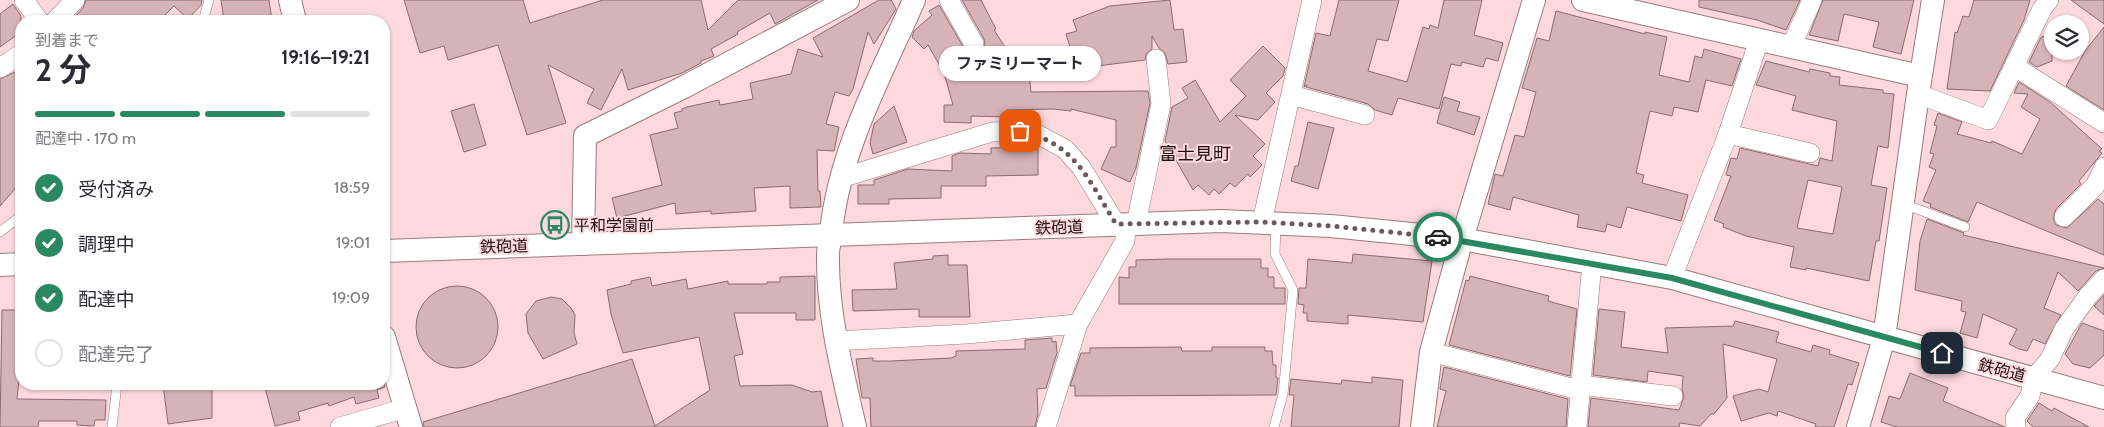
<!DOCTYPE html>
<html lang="ja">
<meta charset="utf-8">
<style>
body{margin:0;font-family:Cabin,"Noto Sans JP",sans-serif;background:#f2f2f3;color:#2b2b33;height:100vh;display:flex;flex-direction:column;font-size:19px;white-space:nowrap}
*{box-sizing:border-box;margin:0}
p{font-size:16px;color:#7c7c81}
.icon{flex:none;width:28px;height:28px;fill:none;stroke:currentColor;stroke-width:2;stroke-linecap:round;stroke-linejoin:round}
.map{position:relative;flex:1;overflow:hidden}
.side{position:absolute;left:15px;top:15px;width:375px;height:375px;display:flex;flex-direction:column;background:#fff;border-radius:20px;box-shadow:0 1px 4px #0004}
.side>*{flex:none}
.tools{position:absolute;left:2044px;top:15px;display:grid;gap:10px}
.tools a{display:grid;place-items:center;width:45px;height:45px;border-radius:50%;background:#fff;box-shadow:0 1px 4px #0004;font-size:25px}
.pin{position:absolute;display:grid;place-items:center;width:42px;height:42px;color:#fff;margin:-21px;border-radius:10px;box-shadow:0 2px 8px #0006}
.courier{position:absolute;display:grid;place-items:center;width:50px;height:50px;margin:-25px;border:4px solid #2b8961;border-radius:50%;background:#fff;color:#222;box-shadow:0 1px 6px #0007}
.bubble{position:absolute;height:35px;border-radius:18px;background:#fff;box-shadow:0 1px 4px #0004;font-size:16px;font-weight:700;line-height:35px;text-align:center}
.head em{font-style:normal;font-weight:700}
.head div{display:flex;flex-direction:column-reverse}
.head{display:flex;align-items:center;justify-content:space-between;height:85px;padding:0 20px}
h1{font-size:32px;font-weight:700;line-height:38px}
.bar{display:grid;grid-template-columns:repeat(4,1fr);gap:8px 5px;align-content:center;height:60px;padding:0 20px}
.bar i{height:6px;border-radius:4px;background:#e1e1e2}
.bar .current{background:#2b8961}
.bar p{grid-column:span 4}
ol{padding:0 20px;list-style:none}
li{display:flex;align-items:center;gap:15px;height:55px}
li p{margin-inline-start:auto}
li .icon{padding:5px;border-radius:50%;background:#2b8961;color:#fff;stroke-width:4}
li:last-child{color:#7c7c81}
li i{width:28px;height:28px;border:2px solid #e1e1e2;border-radius:50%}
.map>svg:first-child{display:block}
</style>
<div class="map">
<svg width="2104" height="427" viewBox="0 0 2104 427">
<rect width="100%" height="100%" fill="#fdd9dd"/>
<g fill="#d6b3b7" stroke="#8a6b6e" fill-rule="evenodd">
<path d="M86,0H202L201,5L188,19L174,6L159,21H73L72,20L83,8Z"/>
<path d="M221,0H269L272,21H224Z"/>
<path d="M404,0H523L530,23L603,0H701L708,30L738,0H818L775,24L770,13L737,32L738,34L711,49L714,56L701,61V63L682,73L628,90L622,69L601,110L587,103L594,89L548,65L566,123L527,135L498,45L448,60L444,46L420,53Z"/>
<path d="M879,0H891L896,9L874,44L868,32L853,89L849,96L835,92L826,124L839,127L834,151L817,150L818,191H820L821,207L790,208V186L754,188L756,211L711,214V211L676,214L675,203L617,218L612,198L662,185L650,135L678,128L674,113L682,111V109L687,107L719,100L720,105L753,99L750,83L791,74L798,49L823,57L813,38Z"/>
<path d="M962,0H981L996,29L994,30L1021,72H1029L1031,92L1148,91L1150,103L1136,168L1130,182L1101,169L1111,147H1116V120L1071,109V111L1053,109L1006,110V117L971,116V123L944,122V105H953L944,73L928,45L924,49L912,37L914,31L932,15L929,11L939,5L965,50L973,55L980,53L985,45L984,39Z"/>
<path d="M1170,0L1174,30L1183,29L1187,62L1168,64L1165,53L1159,48L1152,36V49L1146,54L1145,60L1073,69L1066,48L1070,47L1066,34L1077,31L1073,20L1110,6Z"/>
<path d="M1339,0H1399L1388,41L1377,39L1368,71L1407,82L1423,27L1429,29L1430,25L1438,28L1444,0H1482L1474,35L1503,43L1498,61L1486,58L1483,67L1462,62L1461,66L1451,64L1439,109L1398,98L1392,115L1375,110L1368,104L1306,87L1307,85L1304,87L1316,33L1330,36Z"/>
<path d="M1699,0H1800L1786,30L1757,20L1699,7Z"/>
<path d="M1823,0H1914L1901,54L1873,47L1879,22L1844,14L1838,41L1809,35Z"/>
<path d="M1974,0H2030L2024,20L1990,91L1947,89L1955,32L1957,33L1963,16L1969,17Z"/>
<path d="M2071,0H2104V24Z"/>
<path d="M13,4L21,16V32L0,47V14Z"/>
<path d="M1556,11L1645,34V32L1667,37L1659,75L1689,82L1695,56L1702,58L1704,49L1741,59L1732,86L1706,80L1698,112L1674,107L1672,116L1650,111L1636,173L1644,175L1642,183L1688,195L1681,221L1627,207L1621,228L1607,224L1605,232L1577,227L1579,215L1513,197L1510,210L1488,204L1495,174L1503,176L1515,135L1524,137L1536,92L1522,88L1537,38L1549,41Z"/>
<path d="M2104,27V110L2066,86L2085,51Z"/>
<path d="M2052,34V61L2037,67L2029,62L2041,37Z"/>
<path d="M1263,46L1285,68L1283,76L1266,93L1275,102L1258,120L1235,115L1265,144L1253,156L1262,165L1250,177L1248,174L1235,187L1230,183L1219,194L1214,189L1209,195L1198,185L1193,190L1165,141L1172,107L1188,98L1182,88L1195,80L1220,122L1246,96L1230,80Z"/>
<path d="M1766,61L1809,72L1810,69L1830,73V76L1840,77L1839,85L1883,90V93L1894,94L1888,148L1878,146L1871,185L1887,188L1879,241H1876L1869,281L1806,268V270L1790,267L1794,247L1746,236L1723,227L1724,224L1714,220L1731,176L1726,175L1730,161L1731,158L1737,159L1740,148L1818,166L1820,158L1832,161L1837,121L1792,110L1796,96L1756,85ZM1808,180L1842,187L1833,234L1797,228Z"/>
<path d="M15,72L21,78V182L0,206V79Z"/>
<path d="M2019,82L2050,102L2102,149L2099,151L2102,153L2079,181L2081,184L2056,209L2053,219L2056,225L2067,228L2098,199L2104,204V255L1977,202L1968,222L1930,207L1931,204L1923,201L1936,170L1929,167L1934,154L1930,153L1937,126L1934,125L1938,113L1962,122L1957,134L1991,143L1992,141L2022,154L2040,119L2021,107L2028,94L2014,93Z"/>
<path d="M1444,97L1460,102L1457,111L1480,117L1474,135L1437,123Z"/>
<path d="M474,104L486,145L464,152L451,111Z"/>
<path d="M894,106L907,142L873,154L870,143L874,124Z"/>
<path d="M1308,122L1334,128L1318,189L1291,181L1295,166H1298Z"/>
<path d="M1038,147V175L986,176V186H941V198L889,199V204H858V185H874V180L908,169L952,171V156L960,153L991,154V148Z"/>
<path d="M1927,219L1964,233L1963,235L2104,268L2096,271L2078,291L2058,272L2044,308L2061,315L2045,344L2033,339L2027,351L2019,349L2009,344L2017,329L1983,314L1977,338L1960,333L1966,312L1961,311L1962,301L1915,290L1920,241Z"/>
<path d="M1353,254L1432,261L1423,322L1348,315V324L1307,321V313H1303L1304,305L1298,304L1299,288H1306L1308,259L1352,263Z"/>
<path d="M948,255V265H967L970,317H919V309L853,311L852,290L897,289L894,263L933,259V256Z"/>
<path d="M1167,259H1261V268H1268V277H1274V288H1285V304H1119V277L1129,278V267H1136V260Z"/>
<path d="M815,276V320H796V313H734L743,354L734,356L740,386L792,385L812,392L821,391L828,427H424L423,422L632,359L655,426L710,390L699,337L623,353L611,314L607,290L631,284V281L650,277L652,286L686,279L688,289L728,281V284H767V282H780V277Z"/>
<path d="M1470,276L1549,296L1548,301L1577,309L1570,376L1449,345L1466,280L1469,281Z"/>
<circle cx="457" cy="327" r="41"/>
<path d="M2104,295V315L2094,306Z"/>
<path d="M551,297L562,299L571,308L575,315L574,333L577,344L543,359L528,333L526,314L536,301Z"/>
<path d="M1599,309L1625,312L1621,347L1668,353L1665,328L1733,326L1735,321L1779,332L1776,342L1811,352L1813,345L1830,350L1829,354L1859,363L1852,385L1848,384L1834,427H1815L1816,424L1778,411L1777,416L1769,413L1741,421L1733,396L1759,389L1768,392L1777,359L1723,344L1727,398L1714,414H1711L1700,426L1680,423L1679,427H1588L1591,398L1679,410L1684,397L1682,389L1683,376L1648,371L1647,382L1593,375Z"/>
<path d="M2,310H21V361L17,399L106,400L105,420H95L94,426L77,425V421H39L38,427H0Z"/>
<path d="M2082,323L2104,331V355L2090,368L2073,364L2065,354Z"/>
<path d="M1052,338V342L1056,341L1057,353L1046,388L1037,389L1038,414L1035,427H871L870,398H862L856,359L873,358V361H891L951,358L956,356V351L1025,349V340Z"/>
<path d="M1181,347L1182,351H1212V347H1265V351H1272L1273,365H1276V377L1278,378L1276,395L1075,396V386H1070L1081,353H1090V348Z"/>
<path d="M1444,367L1568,399L1566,427H1437L1446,391L1440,389Z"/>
<path d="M1910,373L1948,388L1943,401L2005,427H1897L1881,422L1889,396L1900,399Z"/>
<path d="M1372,377L1403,380L1399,427H1291L1294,395H1289L1291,379L1341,384L1342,380L1372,383Z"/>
<path d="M163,384H212V418L168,424Z"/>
<path d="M264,384H384L385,387L377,390L379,398L356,404L354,397L329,406L328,403L298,412L300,420L275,426Z"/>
<path d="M2039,403L2052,411L2054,408L2089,427H2033L2027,421Z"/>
</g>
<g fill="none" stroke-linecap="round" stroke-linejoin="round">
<defs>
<g id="service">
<path d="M203,21L209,0"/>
<path d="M1904,204L1965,227"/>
<path d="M0,232L21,216"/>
<path d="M112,427L117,384"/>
<path d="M1274,427L1283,394L1293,290L1275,254L1276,223"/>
</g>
<g id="minor">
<path d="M24,0L39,21"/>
<path d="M949,0L974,44"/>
<path d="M55,21L75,0"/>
<path d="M1791,47L1812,0"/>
<path d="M2014,66L2104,123"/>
<path d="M0,68L21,54"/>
<path d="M1918,94L1988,120L2042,9L2049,0"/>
<path d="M1291,95L1365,115"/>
<path d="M1728,134L1810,153"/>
<path d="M841,178L992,132L1020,131L1039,135L1065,149L1081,167L1116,224"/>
<path d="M2064,217L2095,186L2104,167"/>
<path d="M1262,222L1312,0"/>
<path d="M1136,224L1161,104L1156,59"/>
<path d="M1672,278L1728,134L1759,40"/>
<path d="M835,341L966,334L1078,324"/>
<path d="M1431,352L1579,390"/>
<path d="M1580,385L1673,396"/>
<path d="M340,427L406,408"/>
<path d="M1046,427L1078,324L1125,241L1126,224"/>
<path d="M1577,427L1592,263"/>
<path d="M2016,427L2015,418L2030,396L2034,378L2050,359L2064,329L2088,296L2104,279"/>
</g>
<g id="tertiary">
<path d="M290,0L295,21"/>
<path d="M1583,0L1920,76"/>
<path d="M583,244L585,136L684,87L848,0"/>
<path d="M384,251L1221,221L1331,226L1462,239L1672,278L2104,398"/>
<path d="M0,265L21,264"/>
<path d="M384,337L411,427"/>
<path d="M855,427C842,370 827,313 828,254C828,247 831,239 831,232C840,148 881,76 914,0"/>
<path d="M1422,427L1431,352L1462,239L1534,0"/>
<path d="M1858,427L1884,338L1918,94L1933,0"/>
</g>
</defs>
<use href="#service" stroke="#9a7a7d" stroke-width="10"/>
<use href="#minor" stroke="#9a7a7d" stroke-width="20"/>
<use href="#tertiary" stroke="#9a7a7d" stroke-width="24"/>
<use href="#service" stroke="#fff" stroke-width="9"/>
<use href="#minor" stroke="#fff" stroke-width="19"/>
<use href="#tertiary" stroke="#fff" stroke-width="22"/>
</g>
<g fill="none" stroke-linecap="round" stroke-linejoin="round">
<path stroke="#6c585a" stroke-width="5" stroke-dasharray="0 9" d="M1020,131C1075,142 1089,181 1116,224L1262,222L1332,226L1438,237"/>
<path stroke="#2b8961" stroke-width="6" d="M1438,237L1672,278L1942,353"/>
</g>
<defs>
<symbol id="bus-ring" viewBox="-11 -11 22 22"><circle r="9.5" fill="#fdd9dd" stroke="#2b8961" stroke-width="1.5"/><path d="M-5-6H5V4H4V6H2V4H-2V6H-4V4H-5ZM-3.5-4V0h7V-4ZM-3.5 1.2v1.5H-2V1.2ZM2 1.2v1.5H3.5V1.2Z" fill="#2b8961"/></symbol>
</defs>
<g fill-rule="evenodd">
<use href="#bus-ring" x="539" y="209" width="32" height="32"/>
</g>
<g text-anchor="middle" stroke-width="4" stroke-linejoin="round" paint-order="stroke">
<g font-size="16" fill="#1e1213" stroke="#fdd9dd" text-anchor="start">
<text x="574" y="231">平和学園前</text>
</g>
<g font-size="16" fill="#1e1213" stroke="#fdd9dd">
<text transform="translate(1059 227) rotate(-2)" y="6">鉄砲道</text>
<text transform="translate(504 246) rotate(-2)" y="6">鉄砲道</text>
<text transform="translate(2002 370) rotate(15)" y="6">鉄砲道</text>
</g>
<g font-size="18" fill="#1e1213" stroke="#fdd9dd">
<text x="1195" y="160">富士見町</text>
</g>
</g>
</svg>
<div class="tools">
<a><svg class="icon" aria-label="layers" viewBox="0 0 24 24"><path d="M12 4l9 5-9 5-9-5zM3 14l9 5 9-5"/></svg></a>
</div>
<div class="pin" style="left:1020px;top:131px;background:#ea580c"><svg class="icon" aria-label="bag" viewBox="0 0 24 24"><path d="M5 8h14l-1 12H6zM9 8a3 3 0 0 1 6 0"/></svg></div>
<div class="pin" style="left:1942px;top:353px;background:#1f2937"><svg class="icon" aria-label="home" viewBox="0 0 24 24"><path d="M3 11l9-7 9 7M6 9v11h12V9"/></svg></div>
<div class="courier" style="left:1438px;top:237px"><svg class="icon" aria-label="car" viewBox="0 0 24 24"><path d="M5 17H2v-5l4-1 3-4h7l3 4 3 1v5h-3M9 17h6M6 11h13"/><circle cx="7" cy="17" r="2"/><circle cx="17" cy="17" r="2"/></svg></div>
<div class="bubble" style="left:939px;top:46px;width:162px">ファミリーマート</div>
<section class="side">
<div class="head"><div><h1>2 分</h1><p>到着まで</p></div><em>19:16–19:21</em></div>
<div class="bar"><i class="current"></i><i class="current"></i><i class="current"></i><i></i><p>配達中 · 170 m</p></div>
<ol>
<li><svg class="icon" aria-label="check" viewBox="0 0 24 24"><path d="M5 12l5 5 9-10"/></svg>受付済み<p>18:59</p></li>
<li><svg class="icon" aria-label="check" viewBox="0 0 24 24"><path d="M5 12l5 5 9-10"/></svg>調理中<p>19:01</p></li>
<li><svg class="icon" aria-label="check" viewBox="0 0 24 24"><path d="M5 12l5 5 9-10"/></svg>配達中<p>19:09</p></li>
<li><i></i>配達完了</li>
</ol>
</section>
</div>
